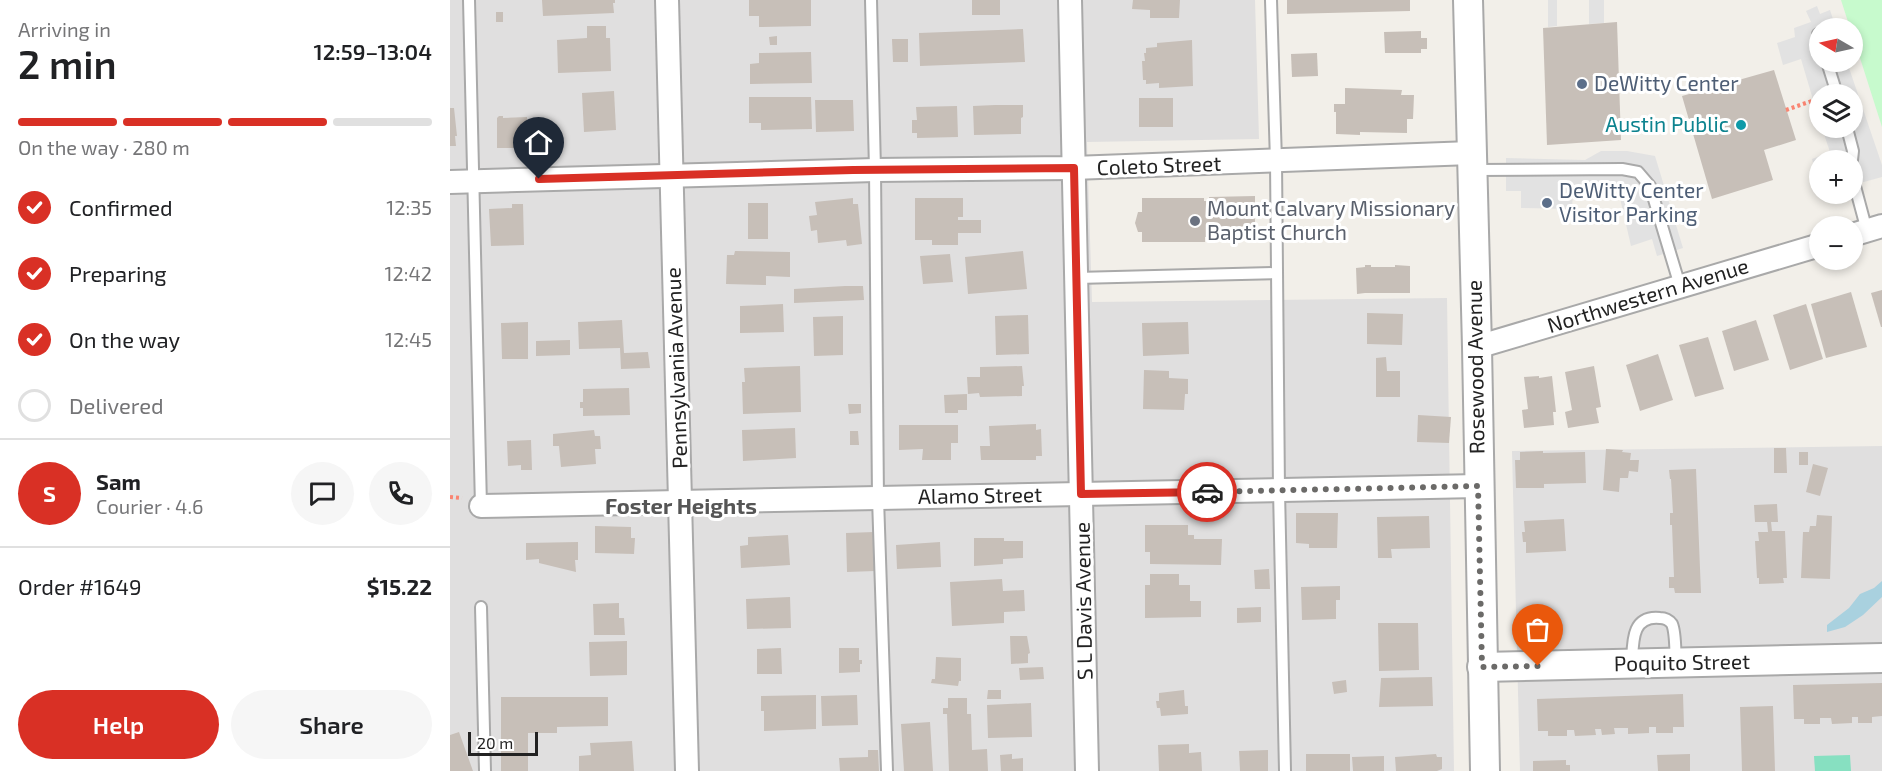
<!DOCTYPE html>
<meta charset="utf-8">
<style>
body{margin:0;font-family:"Exo 2",sans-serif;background:#f6f6f6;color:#202124;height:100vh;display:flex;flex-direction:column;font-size:22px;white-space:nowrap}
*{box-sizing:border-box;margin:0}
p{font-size:20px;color:#757577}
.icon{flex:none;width:33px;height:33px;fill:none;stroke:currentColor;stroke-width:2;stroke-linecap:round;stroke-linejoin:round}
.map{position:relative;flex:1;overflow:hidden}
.drawer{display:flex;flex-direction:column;background:#fff;width:450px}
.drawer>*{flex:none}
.needle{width:39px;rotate:279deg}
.controls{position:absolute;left:1359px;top:18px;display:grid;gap:12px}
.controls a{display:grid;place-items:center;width:54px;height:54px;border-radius:50%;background:#fff;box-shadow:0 3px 9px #0003;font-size:30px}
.scale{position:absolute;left:18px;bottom:15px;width:70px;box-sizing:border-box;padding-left:6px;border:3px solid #222;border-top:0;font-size:16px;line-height:21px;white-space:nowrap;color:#222;-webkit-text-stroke:4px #fff;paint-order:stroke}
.pin{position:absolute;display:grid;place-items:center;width:51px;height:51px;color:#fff;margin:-62px -26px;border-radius:50% 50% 50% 0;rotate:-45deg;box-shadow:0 0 6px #0007}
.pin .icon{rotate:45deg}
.courier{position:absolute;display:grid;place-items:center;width:60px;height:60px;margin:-30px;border:4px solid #d93025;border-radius:50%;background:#fff;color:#222;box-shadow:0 2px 8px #0007}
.summary em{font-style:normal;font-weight:600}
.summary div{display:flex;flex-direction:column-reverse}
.summary{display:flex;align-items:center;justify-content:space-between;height:102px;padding:0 18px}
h1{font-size:39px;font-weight:600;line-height:45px}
.bar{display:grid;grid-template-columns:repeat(4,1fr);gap:9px 6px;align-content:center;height:72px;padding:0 18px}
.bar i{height:8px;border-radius:4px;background:#e0e0e0}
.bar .active{background:#d93025}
.bar p{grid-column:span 4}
.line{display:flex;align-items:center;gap:15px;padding:0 18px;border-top:2px solid #e0e0e0}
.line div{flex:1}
.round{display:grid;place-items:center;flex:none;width:63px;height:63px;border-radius:32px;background:#f6f6f6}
ol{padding:0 18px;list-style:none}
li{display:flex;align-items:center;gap:18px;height:66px}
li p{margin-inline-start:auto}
li .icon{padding:6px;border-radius:50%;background:#d93025;color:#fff;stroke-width:4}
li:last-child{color:#757577}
li i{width:33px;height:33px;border:3px solid #e0e0e0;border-radius:50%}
.cta{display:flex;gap:12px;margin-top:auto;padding:12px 18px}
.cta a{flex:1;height:69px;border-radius:36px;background:#d93025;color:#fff;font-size:24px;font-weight:600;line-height:69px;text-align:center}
.cta a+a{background:#f6f6f6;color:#202124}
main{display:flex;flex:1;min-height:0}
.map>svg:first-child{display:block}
</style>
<main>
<section class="drawer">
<div class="summary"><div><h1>2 min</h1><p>Arriving in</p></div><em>12:59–13:04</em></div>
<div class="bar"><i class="active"></i><i class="active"></i><i class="active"></i><i></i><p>On the way · 280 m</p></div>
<ol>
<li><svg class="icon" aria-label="check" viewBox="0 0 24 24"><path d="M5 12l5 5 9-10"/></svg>Confirmed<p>12:35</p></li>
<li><svg class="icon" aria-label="check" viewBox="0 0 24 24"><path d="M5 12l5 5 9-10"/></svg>Preparing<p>12:42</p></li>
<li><svg class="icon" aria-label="check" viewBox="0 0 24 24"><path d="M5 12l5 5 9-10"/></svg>On the way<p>12:45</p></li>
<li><i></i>Delivered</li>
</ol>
<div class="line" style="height:108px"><b class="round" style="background:#d93025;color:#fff">S</b><div><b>Sam</b><p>Courier · 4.6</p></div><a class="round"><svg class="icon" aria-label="chat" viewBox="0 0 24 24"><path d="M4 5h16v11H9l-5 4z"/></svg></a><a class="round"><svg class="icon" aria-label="phone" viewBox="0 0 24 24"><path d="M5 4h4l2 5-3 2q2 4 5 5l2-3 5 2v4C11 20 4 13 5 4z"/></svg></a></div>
<div class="line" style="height:78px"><div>Order #1649</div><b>$15.22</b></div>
<div class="cta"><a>Help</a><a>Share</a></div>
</section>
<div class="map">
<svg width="1432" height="771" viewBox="0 0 1432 771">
<rect width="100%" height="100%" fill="#f2efe9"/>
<g fill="#e0dfdf">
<path d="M0,0H805L809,139L637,142L642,302L997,298L1004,771H0Z"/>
<path d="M1432,446V771H1070L1062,451Z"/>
</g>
<path fill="#c7facd" d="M1391,0H1432V127L1403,36L1402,28H1400Z"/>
<path fill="#87e0c1" d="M1400,755L1401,771H1365L1364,756Z"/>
<g fill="#e2e2e2">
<path d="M1098,0H1107V26L1098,27Z"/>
<path d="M1139,0H1154V23L1139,24Z"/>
<path d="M1367,6L1370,14L1380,10L1386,28H1370V62H1397L1432,165V177L1403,185L1402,160H1370L1369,184L1362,159L1380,152L1372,128H1402V94H1370L1369,120L1351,59L1333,65L1327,43L1345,37L1344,28L1361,22L1356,11Z"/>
<path d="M1151,151H1177L1205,156L1233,248L1207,256L1202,239L1181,246L1170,198L1185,192L1161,188L1123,191L1122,209L1071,208V191H1056V158L1135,160Z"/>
</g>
<path fill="#a9d1df" d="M1432,581V597L1413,615L1395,627L1377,632V625L1399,608L1410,594L1424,588Z"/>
<g fill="#c7bfb8">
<path d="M92,0H165V3H163L164,13L93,16Z"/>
<path d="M299,0H361V26L309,27V16H299Z"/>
<rect x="522" y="0" width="28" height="15"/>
<path d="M683,0H730L729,18H700V10L682,9Z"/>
<path d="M837,0H960V11L837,14Z"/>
<rect x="46" y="12" width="7" height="10"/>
<path d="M1167,22L1171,140L1097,145L1093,28Z"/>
<path d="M137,26H156V38H160L161,71L108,73L107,40L137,38Z"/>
<path d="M573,29L575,62L470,66L469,33Z"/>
<path d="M971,31V38H977V49H971V53H935L934,32Z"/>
<path d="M327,36V45H320L319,37Z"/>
<path d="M442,39H458V62H443Z"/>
<path d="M742,40L743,86L709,88V83L696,84V80H693L692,61H695L694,53H696V48L707,47V43Z"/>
<path d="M361,52L362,83L300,84V64L309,63V53Z"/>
<path d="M867,53L868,76L842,77L841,54Z"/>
<path d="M1324,70L1346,140L1314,150L1323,180L1262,199L1232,96Z"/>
<path d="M895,88L952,90L951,95H964L963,119H957V133L910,132V135L886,134V112H884V104H895Z"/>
<path d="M164,91L166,130L134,132L132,93Z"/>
<path d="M299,97H361L362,129L311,130V123H299Z"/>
<rect x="689" y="98" width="34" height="29"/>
<path d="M365,100H403L404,131L366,132Z"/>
<path d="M545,105H573V117L571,118V134L524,135L523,106Z"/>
<path d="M507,106L508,137L467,138V133H462V120H467L466,107Z"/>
<path d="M0,108H4L7,136H5L6,146H0Z"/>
<path d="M49,116H53V118L77,117L78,148H47V118Z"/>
<path d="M805,196V237H755V242H692V232H688L685,223L688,212H692V198H754V201H759V197Z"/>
<path d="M403,198V204H408L412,244L397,246L396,240L368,243L367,230L361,231L359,216L367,215L365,202Z"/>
<path d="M465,198H513V217H508V220H531V233H508V245H482V240H465Z"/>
<rect x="298" y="203" width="20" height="36"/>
<path d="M62,204H73L74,245L41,246L39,209L62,208Z"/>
<path d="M285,251L340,252V277L316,276V285L276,284L277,255H284Z"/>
<path d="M573,251L577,289L518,294L515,257Z"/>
<path d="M500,254L503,282L473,284L470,256Z"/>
<path d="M915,265H921V267H945V265L960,266V293H915L907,294L906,268L915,267Z"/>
<path d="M395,286H413L414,300L344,303V289Z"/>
<path d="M1432,290V327H1431L1421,293Z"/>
<path d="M1401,292L1417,347L1376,358L1361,304Z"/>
<path d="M333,304L334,332L290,333V306Z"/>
<path d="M1356,304L1373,359L1340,370L1323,315Z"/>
<path d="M917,313L953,314L952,345L917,344Z"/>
<path d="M578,315L579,354L546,355L545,316Z"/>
<path d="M393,316V355L364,356L363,317Z"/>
<path d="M172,320L174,353L198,352L200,368L171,369L170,348L129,349L128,322Z"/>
<path d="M1306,320L1319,360L1284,371L1272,331Z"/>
<path d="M78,322V359H52L51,323Z"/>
<path d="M738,322L739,354L693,356L692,323Z"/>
<path d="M1258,337L1274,389L1245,397L1229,345Z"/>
<path d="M120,340V355L86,356V341Z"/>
<path d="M1208,354L1223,400L1190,411L1176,365Z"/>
<path d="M936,357L937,371H950V397H926V358Z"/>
<path d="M350,366L351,412L293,414L292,382H295L294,368Z"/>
<path d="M572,366L574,386H572V396L530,397L529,393L518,394L517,377H530V367Z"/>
<path d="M1144,366L1151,407L1146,408L1149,423L1118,428L1115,412L1122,410L1115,372Z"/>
<path d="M694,370L719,371V378L738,379V394H735L734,410L693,409Z"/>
<path d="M1089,376V378L1102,376L1106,412H1103L1104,425L1074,428L1072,410L1078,409L1074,377Z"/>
<path d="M179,388L180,415L133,416V408H130V402H133V389Z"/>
<path d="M517,394V410H508V413H495L494,395Z"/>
<path d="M398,404H411V413L399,414Z"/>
<path d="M968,415L1001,417L999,443L967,442Z"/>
<path d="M586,424V430L591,429L592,456H586V460H531L530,446H540L539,426Z"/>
<path d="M449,425H508V443H501V460H472L473,449L449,450Z"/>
<path d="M345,428L346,458L293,461L292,430Z"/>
<path d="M144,430L145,436H150L151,449H145L146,464L111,467L109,446H103V434Z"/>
<path d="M400,431H408L409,445H400Z"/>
<path d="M81,440L82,470H71V465L58,466L57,441Z"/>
<path d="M1324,448H1336L1337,473H1324Z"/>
<path d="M1156,449L1173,450L1172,452L1181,453L1180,460H1189L1188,472L1179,471L1178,478H1170L1169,492L1153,490Z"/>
<path d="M1093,451V453L1135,452L1136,483L1094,484V488H1066L1065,460H1070V452Z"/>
<rect x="1349" y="452" width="9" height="13"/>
<path d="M1363,464L1378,468L1370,496L1356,492Z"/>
<path d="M1246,469L1251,593H1225L1224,588H1219V577H1224L1222,525H1220V513H1223L1221,479H1220L1219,470Z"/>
<path d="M1327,504L1328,522H1321L1322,531H1335L1337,578H1333L1334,583L1309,584V578H1307L1305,541H1309L1308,532H1318L1317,522H1305L1304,505Z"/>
<path d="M846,513H888L887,548H859V544L846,543Z"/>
<path d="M1367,515L1382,516L1380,579L1351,578L1353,532H1359L1360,526H1366Z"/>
<path d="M979,516L980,548L941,549L942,558H928L927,517Z"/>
<path d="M1114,519L1116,551L1076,553V542H1073L1072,532H1075L1074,521Z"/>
<path d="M695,525H738V535H744V539H772L771,565L700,564V552H695Z"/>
<path d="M145,526L181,527V538H185L184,554L145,553Z"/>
<path d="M424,532L425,571L397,572L396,533Z"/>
<path d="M338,535L340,565L291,568L290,546L298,545V537Z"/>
<path d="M524,538H554V541H573V558L553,559V564L524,566Z"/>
<path d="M128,542V560H125L126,572L89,563V559L76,560V543Z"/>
<path d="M490,542L491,567L447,569L446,545Z"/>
<path d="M819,569L820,589H805L804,570Z"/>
<path d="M700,574H729V585H740V601H751V617L695,618V585H700Z"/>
<path d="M552,579L553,591L574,590L575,611L554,612V623L502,626L500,582Z"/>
<path d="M890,586V600H886V619L852,620L851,587Z"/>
<path d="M340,597L341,628L297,629L296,599Z"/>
<path d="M169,603V618H174L175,635H144L143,604Z"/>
<path d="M811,607V622L787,623V608Z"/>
<path d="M928,623H968L969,670L929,671Z"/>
<path d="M560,636H577L580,653L578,654V663L561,664Z"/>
<path d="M177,641V675L140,676L139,642Z"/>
<path d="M331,648L332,674H307V649Z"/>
<path d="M389,648H409V660H412V664H410V672L389,673Z"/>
<path d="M486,657L511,658V681H509L508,686L481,683L482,679H485Z"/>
<path d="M593,667L594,679L570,680L569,668Z"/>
<path d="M982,677L983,706L929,707L931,678Z"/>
<path d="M896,680L897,692L884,694L882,682Z"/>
<path d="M1432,683V716L1422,717V723H1408V717H1402V723L1382,724L1381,718H1370V724H1354V719H1344L1343,685Z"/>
<path d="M538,690H551V699H537Z"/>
<path d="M734,690L735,706H738V714L711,716L710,708H707L706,701H709V693Z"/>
<path d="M1233,694L1234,727H1223V733H1206V727H1199V733L1178,734V728H1164L1165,734L1152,735L1151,729H1145L1146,735L1125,736L1124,730H1117V736H1098V731H1088L1087,699Z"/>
<path d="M366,695V729L314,731V711H311V696Z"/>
<path d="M407,695L408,725L372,726L371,696Z"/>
<path d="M51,697H158V726L107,727V733H78V771H51Z"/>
<path d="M498,698H517V714H521L522,750L537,749L538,771H499L497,714H493V708H498Z"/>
<path d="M581,703L582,737L538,738L537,705Z"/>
<path d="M1323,706L1325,771H1292L1290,707Z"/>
<path d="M480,722L483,771H454L451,724Z"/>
<path d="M9,732L23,771H0V735Z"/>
<path d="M182,741L184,771H129V756L141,755L140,743Z"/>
<path d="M739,744V753L751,752L752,771H709L708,745Z"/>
<path d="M418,750H428L429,771H390L389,758L418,757Z"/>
<path d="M818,750V771H790L789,751Z"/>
<path d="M562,754V759L573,758V771H551L550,755Z"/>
<rect x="856" y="754" width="44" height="17"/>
<path d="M986,754L987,757H992V769L987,771H946L945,757Z"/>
<path d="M1240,754V771H1208L1207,755Z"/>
<path d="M934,756V771H903L902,757Z"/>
<path d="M1116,760V765H1120V771H1083V761Z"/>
</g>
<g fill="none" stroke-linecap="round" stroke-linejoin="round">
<defs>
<g id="service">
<path d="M19,0L31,506"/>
<path d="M421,0L425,170L428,498L437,771"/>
<path d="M821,0L826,161L829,490L835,771"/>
<path d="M1368,34L1370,38"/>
<path d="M1377,62L1387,94"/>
<path d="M1397,128L1403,151L1402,160"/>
<path d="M1024,170L1172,169L1188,172L1200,186L1230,286"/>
<path d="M1402,175L1417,231"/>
<path d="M626,278L827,273"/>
<path d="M31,607L35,771"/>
<path d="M1182,663C1183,643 1181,615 1210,618C1215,618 1219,620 1222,624C1226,633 1225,653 1226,663"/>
</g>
<g id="minor">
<path d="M217,0L237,771"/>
<path d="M620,0L637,771"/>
<path d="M0,182L425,170L623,168L1021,153"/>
<path d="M1402,235L1432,226"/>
<path d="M1027,347L1370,245"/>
<path d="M31,506L1028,486"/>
</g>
<g id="tertiary">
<path d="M1018,0L1027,347L1035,771"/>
<path d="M1032,667L1432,658"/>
</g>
</defs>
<use href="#service" stroke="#a9a9a9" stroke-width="14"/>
<use href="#minor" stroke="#a9a9a9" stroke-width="26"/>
<use href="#tertiary" stroke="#a9a9a9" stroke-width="32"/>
<g stroke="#fa8471" stroke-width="4" stroke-dasharray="3 3" stroke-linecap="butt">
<path d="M1336,110L1370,98"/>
<path d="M0,497L12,498"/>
</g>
<use href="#service" stroke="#fff" stroke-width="10"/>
<use href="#minor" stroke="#fff" stroke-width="22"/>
<use href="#tertiary" stroke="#fff" stroke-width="28"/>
</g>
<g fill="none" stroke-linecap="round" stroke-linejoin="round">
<path stroke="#6b6a68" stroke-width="6" stroke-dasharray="0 10.8" d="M757,492L1028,486L1032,667L1088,666"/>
<path stroke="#d93025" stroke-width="8" d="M89,179L403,170L624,168L631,494L757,492"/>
</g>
<g fill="#5c6f8a" stroke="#fff" stroke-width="2">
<circle cx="1132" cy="84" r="6"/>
<circle cx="1097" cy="203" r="6"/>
</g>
<circle fill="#0f9aa8" stroke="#fff" stroke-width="2" cx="1291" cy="125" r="6"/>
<circle fill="#6b7280" stroke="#fff" stroke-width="2" cx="745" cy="221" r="6"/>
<g text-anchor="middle" stroke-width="6" stroke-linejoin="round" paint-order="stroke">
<g font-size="21" fill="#4e5e75" stroke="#fff" text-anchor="start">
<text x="1144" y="91">DeWitty Center</text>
<text x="1109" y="198">DeWitty Center<tspan x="1109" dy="24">Visitor Parking</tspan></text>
</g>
<g font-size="21" fill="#0d838f" stroke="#fff" text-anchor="end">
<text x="1279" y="132">Austin Public</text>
</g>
<g font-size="21" fill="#222" stroke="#fff">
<text transform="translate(709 166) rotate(-2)" y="7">Coleto Street</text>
<text transform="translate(1198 296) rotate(-17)" y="7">Northwestern Avenue</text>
<text transform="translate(1026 367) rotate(-91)" y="7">Rosewood Avenue</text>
<text transform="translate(227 368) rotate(-92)" y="7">Pennsylvania Avenue</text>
<text transform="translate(530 496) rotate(-1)" y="7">Alamo Street</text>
<text transform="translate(634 601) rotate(-91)" y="7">S L Davis Avenue</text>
<text transform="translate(1232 663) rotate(-1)" y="7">Poquito Street</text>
</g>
<g font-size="21" fill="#5b616d" stroke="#fff" text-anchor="start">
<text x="757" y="216">Mount Calvary Missionary<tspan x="757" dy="24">Baptist Church</tspan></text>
</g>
<g font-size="22" font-weight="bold" fill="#555" stroke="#fff">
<text x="231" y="514">Foster Heights</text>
</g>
</g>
</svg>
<div class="controls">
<a><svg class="needle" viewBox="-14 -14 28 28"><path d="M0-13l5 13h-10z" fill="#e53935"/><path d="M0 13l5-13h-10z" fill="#757577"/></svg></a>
<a><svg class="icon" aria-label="layers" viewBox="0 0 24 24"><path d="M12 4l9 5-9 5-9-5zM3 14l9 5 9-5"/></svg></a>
<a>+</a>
<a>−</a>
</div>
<div class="scale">20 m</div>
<div class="pin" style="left:1088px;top:666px;background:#ea580c"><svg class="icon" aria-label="bag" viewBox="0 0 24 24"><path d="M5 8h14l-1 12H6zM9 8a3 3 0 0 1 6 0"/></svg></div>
<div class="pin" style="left:89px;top:179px;background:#1f2937"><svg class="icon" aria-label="home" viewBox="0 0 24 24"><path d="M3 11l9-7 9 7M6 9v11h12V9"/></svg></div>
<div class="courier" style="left:757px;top:492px"><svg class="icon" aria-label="car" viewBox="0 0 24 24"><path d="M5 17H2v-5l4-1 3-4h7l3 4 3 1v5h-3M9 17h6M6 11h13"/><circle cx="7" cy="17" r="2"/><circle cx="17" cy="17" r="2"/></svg></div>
</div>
</main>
